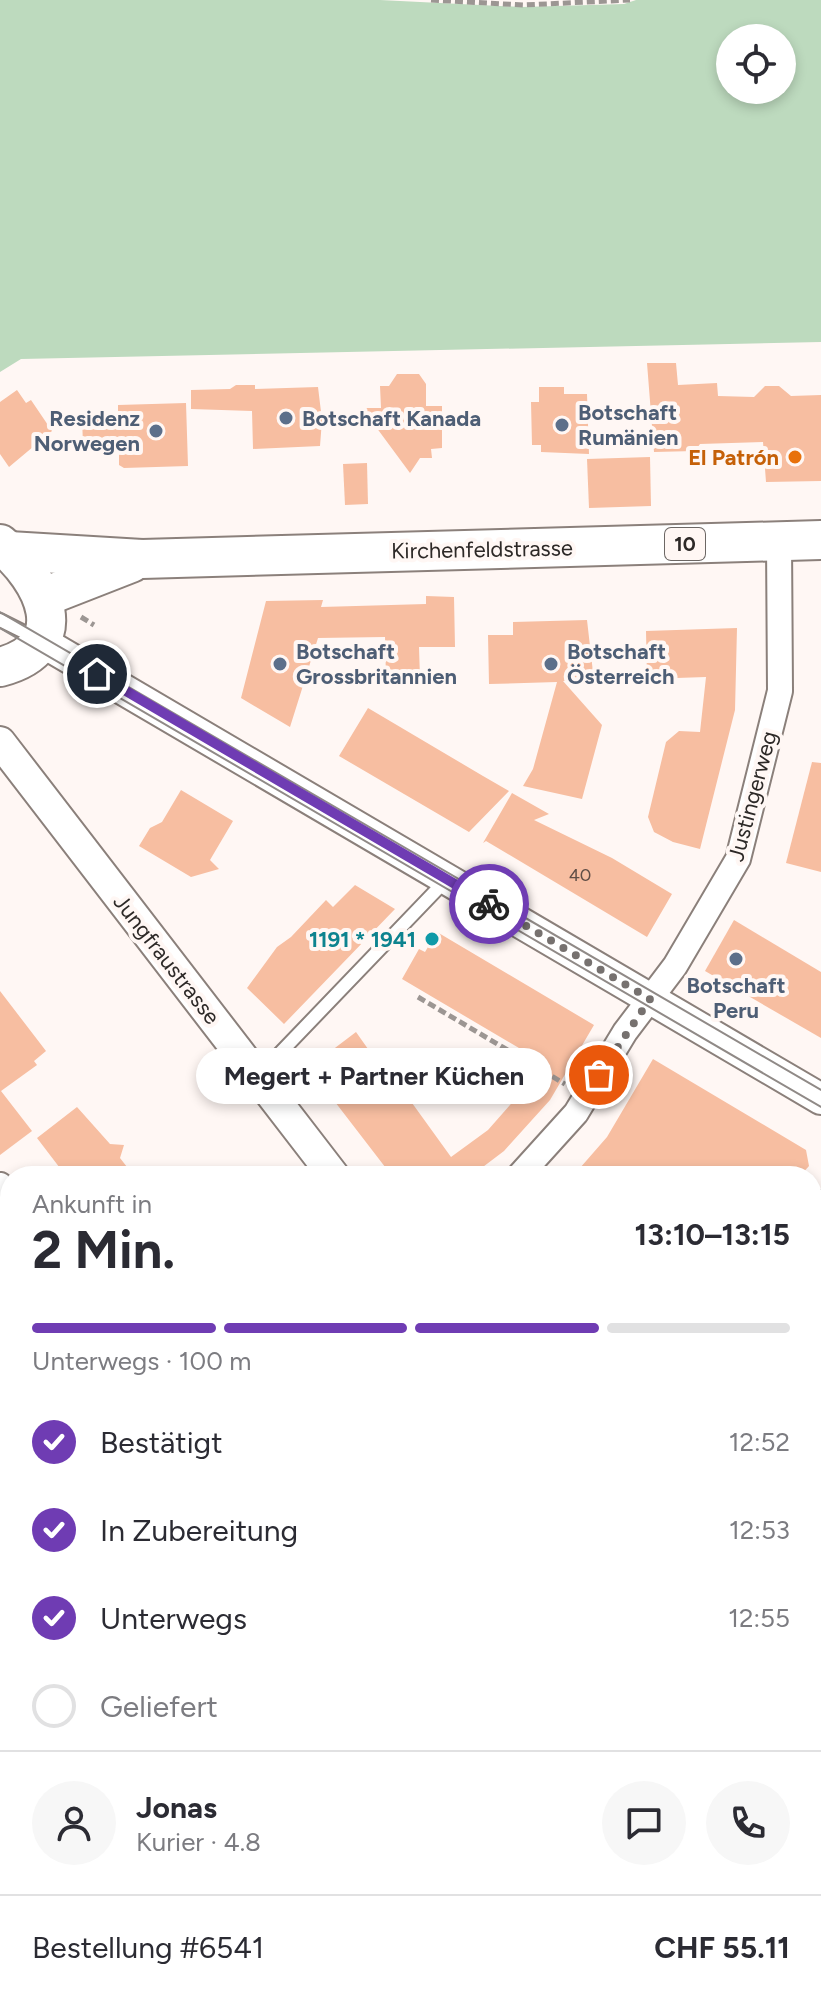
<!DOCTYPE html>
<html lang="de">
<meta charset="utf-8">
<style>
body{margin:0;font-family:Figtree,sans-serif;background:#f7f7f7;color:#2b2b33;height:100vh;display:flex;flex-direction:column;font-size:30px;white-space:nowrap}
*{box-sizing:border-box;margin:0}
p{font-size:26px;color:#7c7c81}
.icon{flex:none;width:44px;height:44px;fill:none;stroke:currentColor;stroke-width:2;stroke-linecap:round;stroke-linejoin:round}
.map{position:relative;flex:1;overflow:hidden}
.sheet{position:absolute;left:0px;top:1166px;width:822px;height:848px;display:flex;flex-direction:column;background:#fff;border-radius:32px 32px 0 0;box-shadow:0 4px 12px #0003}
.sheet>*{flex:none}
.fabs{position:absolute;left:716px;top:24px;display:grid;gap:16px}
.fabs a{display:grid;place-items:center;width:80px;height:80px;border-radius:50%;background:#fff;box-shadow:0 4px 12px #0003;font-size:40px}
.pin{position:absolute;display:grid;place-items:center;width:68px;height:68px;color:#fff;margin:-34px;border:4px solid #fff;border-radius:50%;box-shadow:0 2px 8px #0007}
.courier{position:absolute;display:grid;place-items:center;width:80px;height:80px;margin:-40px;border:6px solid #6f3cb3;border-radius:50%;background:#fff;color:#222;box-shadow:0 2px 10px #0007}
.bubble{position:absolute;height:56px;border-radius:28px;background:#fff;box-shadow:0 4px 12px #0003;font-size:26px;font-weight:700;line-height:56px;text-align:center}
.headline em{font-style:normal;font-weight:700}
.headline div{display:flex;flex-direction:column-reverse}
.headline{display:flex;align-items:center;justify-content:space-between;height:136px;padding:0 32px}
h1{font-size:52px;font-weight:700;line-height:60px}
.bar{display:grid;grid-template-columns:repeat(4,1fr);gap:12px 8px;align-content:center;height:96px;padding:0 32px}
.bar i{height:10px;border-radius:6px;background:#e1e1e2}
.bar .on{background:#6f3cb3}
.bar p{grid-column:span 4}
.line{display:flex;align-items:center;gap:20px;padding:0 32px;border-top:2px solid #e1e1e2}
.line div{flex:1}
.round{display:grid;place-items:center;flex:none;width:84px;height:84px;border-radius:42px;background:#f7f7f7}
ol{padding:0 32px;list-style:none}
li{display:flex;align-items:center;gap:24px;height:88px}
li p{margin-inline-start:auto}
li .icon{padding:8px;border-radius:50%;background:#6f3cb3;color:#fff;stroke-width:4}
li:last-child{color:#7c7c81}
li i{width:44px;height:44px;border:4px solid #e1e1e2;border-radius:50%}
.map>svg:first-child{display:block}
</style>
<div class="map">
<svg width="821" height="2014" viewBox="0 0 821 2014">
<rect width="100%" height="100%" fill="#fff7f4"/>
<g fill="#bddabe" fill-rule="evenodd">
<path d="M0,0H380L522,7L624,4L636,0H821V342L21,359L0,372ZM730,38H782V90H730Z"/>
<path d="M109,2004H185L192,2014H94Z"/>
</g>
<g fill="#f7bea1">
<path d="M647,363H676L678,385L717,383L718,396L754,397L765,386H779L791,396L821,395V481L766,482L763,442L700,444L695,451L654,452Z"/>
<path d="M397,374H419L426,384V406H442V448L431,449L432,458H420L410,473L362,408H381L380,386H389Z"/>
<path d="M236,385H255V389L318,387L322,420L320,446L253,449L252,411L191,409V390L230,389Z"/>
<path d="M539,387H564V394H587L589,454L541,452V445H532L531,402H539Z"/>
<path d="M17,390L26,403L31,400L52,431L9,467L0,454V402Z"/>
<path d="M186,403L188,466L124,468L119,465V445L83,446L82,416H118V405Z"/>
<path d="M650,457L651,506L589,508L587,459Z"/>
<path d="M367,463L368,504L345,505L343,464Z"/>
<path d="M426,596L454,597L455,647H419L420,678L386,679L385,637L318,638L290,727L241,698L266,601L323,600L321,607L426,604Z"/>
<path d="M587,620L594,681H563L602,725L582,799L523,786L533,769L557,682L489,684L488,635H513V622Z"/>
<path d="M737,628L735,710L700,849L673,842L654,832L648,817L666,742L679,731L700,732L706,677L647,679L646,631Z"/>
<path d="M368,708L483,776L509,791L469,832L339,756Z"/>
<path d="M812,762L821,763V872L786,863Z"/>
<path d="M181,790L233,821L210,860L219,869L191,877L139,846L150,828L162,822Z"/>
<path d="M512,793L549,814L534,820L612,858L672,894L647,937L486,841L483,843Z"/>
<path d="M355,885L395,909L284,1024L247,988L277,947L291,937L326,900L333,907Z"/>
<path d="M734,920L821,972V1038L705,971Z"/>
<path d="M437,932L594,1025L550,1100L504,1151L471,1176H392L312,1072L326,1061L323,1057L356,1032L373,1056L376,1053L451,1157L488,1130L546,1064L402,979L419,949L425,952Z"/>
<path d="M0,991L46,1051L34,1061L37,1065L1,1091L32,1131L0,1155Z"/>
<path d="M653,1059L806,1150L809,1166L800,1176H573L607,1137Z"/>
<path d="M77,1107L110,1144L124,1145L120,1158L134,1176H66L37,1138Z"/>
</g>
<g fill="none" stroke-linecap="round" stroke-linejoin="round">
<defs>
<g id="service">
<path d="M0,620L36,638"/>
<path d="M258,1076L447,879"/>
</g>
<g id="minor">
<path d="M519,1176L576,1113L625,1032L675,966L738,859L780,691L779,542"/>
<path d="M0,1185L10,1198"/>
<path d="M812,1214L821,1203"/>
<path d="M0,1460L10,1454"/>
<path d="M812,1489L821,1501"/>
<path d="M440,2004L445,2014"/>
<path d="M557,2004V2014"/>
<path d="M630,2004L638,2014"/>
</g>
<g id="tertiary">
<path d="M39,640L821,1099"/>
<path d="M0,742L334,1176"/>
<path d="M812,1796L821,1808"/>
</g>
<g id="primary">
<path d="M0,544C44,579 77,647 0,667"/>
<path d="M9,551L142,559L821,540"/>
<path d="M44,597L131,563"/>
</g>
</defs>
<use href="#service" stroke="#8b807b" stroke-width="16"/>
<use href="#minor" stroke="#8b807b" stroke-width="28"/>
<use href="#tertiary" stroke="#8b807b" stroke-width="34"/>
<use href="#primary" stroke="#8b807b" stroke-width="42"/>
<g stroke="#9c9693" stroke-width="5" stroke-dasharray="8 4" stroke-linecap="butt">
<path d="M431,0L523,5L630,0"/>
<path d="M81,617L94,625"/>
<path d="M418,997L565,1084"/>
<path d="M0,1519L10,1533"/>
<path d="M165,2004L172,2014"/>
<path d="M104,2014L118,2004"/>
</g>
<use href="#service" stroke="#fff" stroke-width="12"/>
<use href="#minor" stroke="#fff" stroke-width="24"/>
<use href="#tertiary" stroke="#fff" stroke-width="30"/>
<use href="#primary" stroke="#fff" stroke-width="38"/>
<g stroke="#908a87" stroke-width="2">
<path d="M0,612L821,1090"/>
<path d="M0,628L821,1107"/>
</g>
</g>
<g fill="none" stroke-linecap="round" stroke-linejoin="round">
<path stroke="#76716f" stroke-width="8" stroke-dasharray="0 14.4" d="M489,904L650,999L599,1075"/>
<path stroke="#6f3cb3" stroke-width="10" d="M97,674L489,904"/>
</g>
<g fill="#5c6f8a" stroke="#fff7f4" stroke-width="3">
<circle cx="286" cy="418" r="8"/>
<circle cx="562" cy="425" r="8"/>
<circle cx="156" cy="431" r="8"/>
<circle cx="280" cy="664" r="8"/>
<circle cx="551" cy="664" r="8"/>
<circle cx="736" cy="959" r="8"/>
</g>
<circle fill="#e8710a" stroke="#fff7f4" stroke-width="3" cx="795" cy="457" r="8"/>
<circle fill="#0f9aa8" stroke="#fff7f4" stroke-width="3" cx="432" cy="939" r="8"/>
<g text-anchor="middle" stroke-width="8" stroke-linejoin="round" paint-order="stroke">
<g font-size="18" fill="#604e46">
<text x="580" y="881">40</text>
</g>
<rect fill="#fff7f4" stroke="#6c6764" stroke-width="2" x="665" y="528" width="40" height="32" rx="6"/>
<g font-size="20" font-weight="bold" fill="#2d2927">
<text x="685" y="551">10</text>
</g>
<g font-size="22" font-weight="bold" fill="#4e5e75" stroke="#fff7f4" text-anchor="start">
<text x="578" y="420">Botschaft<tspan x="578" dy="25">Rumänien</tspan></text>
<text x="140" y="426" text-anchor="end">Residenz<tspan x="140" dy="25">Norwegen</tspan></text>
<text x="302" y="426">Botschaft Kanada</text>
<text x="296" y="659">Botschaft<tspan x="296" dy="25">Grossbritannien</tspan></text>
<text x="567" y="659">Botschaft<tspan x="567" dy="25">Österreich</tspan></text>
<text x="736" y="993" text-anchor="middle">Botschaft<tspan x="736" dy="25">Peru</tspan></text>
</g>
<g font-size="22" font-weight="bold" fill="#c56008" stroke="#fff7f4" text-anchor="end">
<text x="779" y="465">El Patrón</text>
</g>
<g font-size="22" fill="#2d2927" stroke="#fff7f4">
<text transform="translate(482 549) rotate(-1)" y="8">Kirchenfeldstrasse</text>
<text transform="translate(752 796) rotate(-75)" y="8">Justingerweg</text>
<text transform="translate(167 959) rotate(52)" y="8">Jungfraustrasse</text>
</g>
<g font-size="22" font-weight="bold" fill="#0d838f" stroke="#fff7f4" text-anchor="end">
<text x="416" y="947">1191 * 1941</text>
</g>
</g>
</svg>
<div class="fabs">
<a><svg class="icon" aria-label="locate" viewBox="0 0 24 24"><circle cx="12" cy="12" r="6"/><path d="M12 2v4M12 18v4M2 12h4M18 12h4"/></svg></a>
</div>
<div class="pin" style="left:599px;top:1075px;background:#ea580c"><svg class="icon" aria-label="bag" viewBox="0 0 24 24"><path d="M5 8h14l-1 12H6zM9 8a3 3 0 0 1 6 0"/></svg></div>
<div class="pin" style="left:97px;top:674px;background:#1f2937"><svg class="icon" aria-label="home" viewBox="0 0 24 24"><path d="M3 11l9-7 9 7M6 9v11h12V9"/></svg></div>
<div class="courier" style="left:489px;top:904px"><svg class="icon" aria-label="bike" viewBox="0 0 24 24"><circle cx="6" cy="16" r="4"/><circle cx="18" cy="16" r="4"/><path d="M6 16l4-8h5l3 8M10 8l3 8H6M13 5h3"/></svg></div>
<div class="bubble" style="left:196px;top:1048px;width:356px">Megert + Partner Küchen</div>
<section class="sheet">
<div class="headline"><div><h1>2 Min.</h1><p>Ankunft in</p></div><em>13:10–13:15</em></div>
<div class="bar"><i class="on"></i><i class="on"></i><i class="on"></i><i></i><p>Unterwegs · 100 m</p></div>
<ol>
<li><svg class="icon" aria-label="check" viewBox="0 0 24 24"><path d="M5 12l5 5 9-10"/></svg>Bestätigt<p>12:52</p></li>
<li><svg class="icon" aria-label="check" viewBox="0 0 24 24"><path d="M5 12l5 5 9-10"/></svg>In Zubereitung<p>12:53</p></li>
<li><svg class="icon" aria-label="check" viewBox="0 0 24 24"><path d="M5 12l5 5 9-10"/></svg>Unterwegs<p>12:55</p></li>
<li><i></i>Geliefert</li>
</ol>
<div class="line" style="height:144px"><a class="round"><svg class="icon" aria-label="person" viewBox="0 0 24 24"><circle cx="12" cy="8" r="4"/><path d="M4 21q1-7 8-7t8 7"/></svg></a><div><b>Jonas</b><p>Kurier · 4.8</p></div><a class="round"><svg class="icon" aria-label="chat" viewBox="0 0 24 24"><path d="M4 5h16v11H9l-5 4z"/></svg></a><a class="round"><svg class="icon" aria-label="phone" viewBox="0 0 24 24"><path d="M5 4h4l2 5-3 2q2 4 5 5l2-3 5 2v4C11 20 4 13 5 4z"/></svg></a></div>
<div class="line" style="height:104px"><div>Bestellung #6541</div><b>CHF 55.11</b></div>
</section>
</div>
